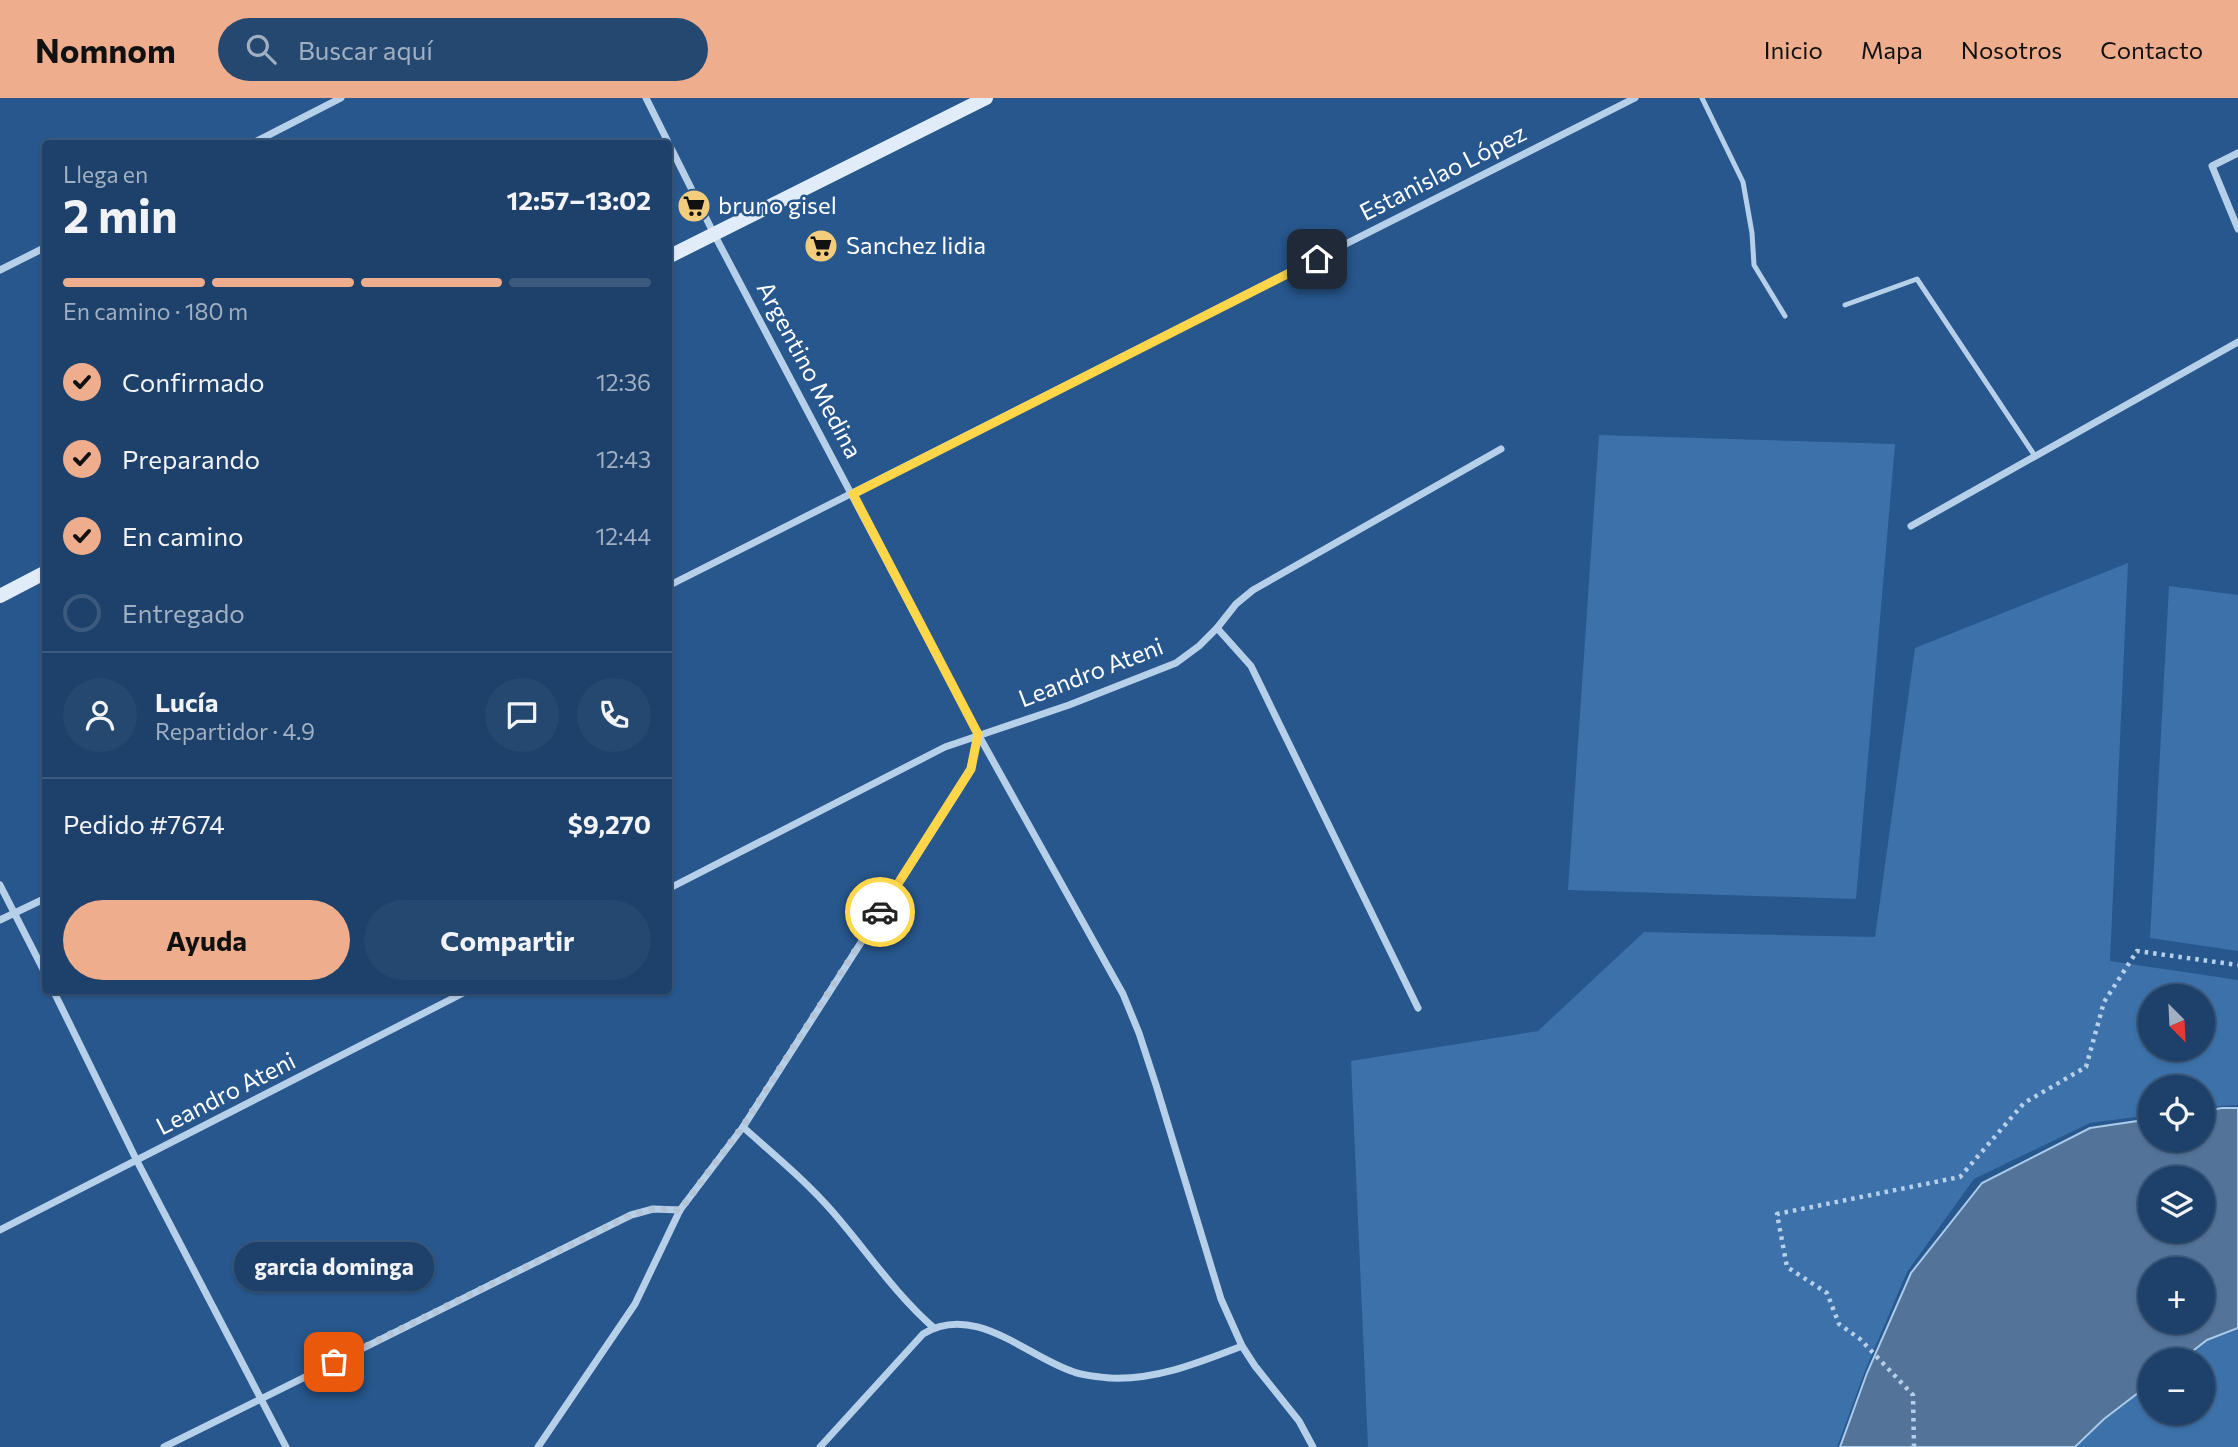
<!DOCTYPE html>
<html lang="es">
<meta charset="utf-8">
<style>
body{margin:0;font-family:Commissioner,sans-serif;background:#254870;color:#f1f3f6;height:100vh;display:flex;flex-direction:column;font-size:26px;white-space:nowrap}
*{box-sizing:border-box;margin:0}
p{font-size:23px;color:#a0afc1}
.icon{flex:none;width:38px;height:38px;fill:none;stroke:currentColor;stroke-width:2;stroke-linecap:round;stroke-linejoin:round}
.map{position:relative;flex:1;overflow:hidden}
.drawer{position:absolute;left:42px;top:42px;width:630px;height:854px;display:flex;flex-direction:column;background:#1d416a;border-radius:7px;box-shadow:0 2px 5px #0004,0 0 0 2px #3b5a7e}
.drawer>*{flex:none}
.needle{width:46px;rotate:156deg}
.fabs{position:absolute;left:2138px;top:886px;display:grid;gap:14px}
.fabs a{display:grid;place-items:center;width:77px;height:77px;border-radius:50%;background:#1d416a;box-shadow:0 2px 5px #0004,0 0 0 2px #3b5a7e;font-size:35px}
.pin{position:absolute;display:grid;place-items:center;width:60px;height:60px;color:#fff;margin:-30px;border-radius:14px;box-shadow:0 4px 10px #0006}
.courier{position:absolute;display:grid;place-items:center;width:70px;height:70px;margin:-35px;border:5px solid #ffd54a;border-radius:50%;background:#fff;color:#222;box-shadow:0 2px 9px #0007}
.bubble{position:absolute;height:49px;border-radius:24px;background:#1d416a;box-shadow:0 2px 5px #0004,0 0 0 2px #3b5a7e;font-size:23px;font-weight:700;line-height:49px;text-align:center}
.overview em{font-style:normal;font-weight:700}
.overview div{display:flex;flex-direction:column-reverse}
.overview{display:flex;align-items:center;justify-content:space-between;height:119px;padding:0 21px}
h1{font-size:46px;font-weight:700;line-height:52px}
.bar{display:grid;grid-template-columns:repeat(4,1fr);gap:10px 7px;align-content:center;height:84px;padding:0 21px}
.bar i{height:9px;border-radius:5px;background:#3b5a7e}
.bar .on{background:#eead8d}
.bar p{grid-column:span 4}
.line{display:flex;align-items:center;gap:18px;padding:0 21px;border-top:2px solid #3b5a7e}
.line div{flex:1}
.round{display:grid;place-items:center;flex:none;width:74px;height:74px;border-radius:37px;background:#254870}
ol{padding:0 21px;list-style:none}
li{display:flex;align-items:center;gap:21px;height:77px}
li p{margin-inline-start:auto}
li .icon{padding:7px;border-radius:50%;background:#eead8d;color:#111;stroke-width:4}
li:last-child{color:#a0afc1}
li i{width:38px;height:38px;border:4px solid #3b5a7e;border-radius:50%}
.primary-button{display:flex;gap:14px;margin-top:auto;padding:14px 21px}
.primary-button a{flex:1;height:80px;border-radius:42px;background:#eead8d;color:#111;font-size:28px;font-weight:700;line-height:80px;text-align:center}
.primary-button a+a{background:#254870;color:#f1f3f6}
header{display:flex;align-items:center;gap:42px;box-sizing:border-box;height:98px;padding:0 35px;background:#eead8d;color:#111}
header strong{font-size:33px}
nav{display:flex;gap:38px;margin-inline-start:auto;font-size:24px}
.search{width:490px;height:63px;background:#254870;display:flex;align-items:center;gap:18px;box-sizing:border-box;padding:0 24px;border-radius:38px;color:#a0afc1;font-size:26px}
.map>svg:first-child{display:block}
</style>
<header>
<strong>Nomnom</strong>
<div class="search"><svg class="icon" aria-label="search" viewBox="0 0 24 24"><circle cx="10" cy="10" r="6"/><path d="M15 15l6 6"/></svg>Buscar aquí</div>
<nav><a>Inicio</a><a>Mapa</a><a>Nosotros</a><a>Contacto</a></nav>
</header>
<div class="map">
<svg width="2238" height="1349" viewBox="0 0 2238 1349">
<rect width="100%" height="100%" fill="#27578d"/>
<g fill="#3c71a9" fill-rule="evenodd">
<path d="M1599,337L1895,346L1856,801L1568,792Z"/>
<path d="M2128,465L2110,863L2238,882V1007L2203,1009V989H2151V1017L2090,1025L1974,1081L1907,1174L1865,1273L1837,1349H1368L1351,963L1538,933L1644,834L1875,839L1915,550ZM2151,898H2203V950H2151Z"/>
<path d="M2169,488L2238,497V853L2150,840Z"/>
<path d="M2238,1231V1349H2077L2104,1322L2151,1286V1314H2203V1262H2183L2207,1243Z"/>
</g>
<path fill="#537399" stroke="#abcbeb" stroke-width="2" fill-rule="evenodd" d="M2222,1010H2238V1230L2207,1242L2181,1262H2151V1285L2104,1321L2075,1349H1840L1867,1275L1911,1175L1982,1085L2090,1030L2151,1021V1041H2203V1013ZM2151,1080H2203V1132H2151ZM2151,1171H2203V1223H2151Z"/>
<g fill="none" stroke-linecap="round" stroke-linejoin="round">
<path stroke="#b7d0ea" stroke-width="4.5" stroke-dasharray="3.5 5" stroke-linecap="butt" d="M1914,1349L1913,1297L1860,1241L1839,1226L1827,1195L1787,1169L1777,1116L1960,1079L2024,1005L2086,969L2104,904L2137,853L2238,867"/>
<g stroke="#b7d0ea" stroke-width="5">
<path d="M1702,0L1743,84L1752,135L1754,167L1785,218"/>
<path d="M1845,207L1917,181L2035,358"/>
</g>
<g stroke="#b7d0ea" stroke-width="7">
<path d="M646,0L714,136L978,636L1123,896L1139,935L1156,987L1221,1201L1242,1248L1255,1268L1299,1323L1313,1349"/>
<path d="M251,46L341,0"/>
<path d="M2238,55L2212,68L2238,131"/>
<path d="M0,172L46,149"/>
<path d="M1911,428L2238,244"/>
<path d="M668,488L1635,0"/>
<path d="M1217,530L1251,568L1418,910"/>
<path d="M0,787L46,877"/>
<path d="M668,791L945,649L1069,607L1176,565L1199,548L1217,530L1236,506L1253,492L1501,351"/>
<path d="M0,822L46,800"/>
<path d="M53,892L137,1063L286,1349"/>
<path d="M743,1029C773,1056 805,1082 832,1113C866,1152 895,1196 934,1230"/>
<path d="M0,1132L469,892"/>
<path d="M164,1349L631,1117L653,1111L680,1112"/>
<path d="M538,1349L635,1206L680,1112L743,1029L958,693L970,671L978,637"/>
<path d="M820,1349L923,1236C975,1204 1027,1259 1074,1274C1084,1278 1100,1279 1111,1280C1157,1282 1200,1264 1242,1248"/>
</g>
<g stroke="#e1ecf9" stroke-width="14">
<path d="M668,159L986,0"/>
<path d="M0,498L46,474"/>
</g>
</g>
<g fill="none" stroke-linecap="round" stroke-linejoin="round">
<path stroke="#b3c4d7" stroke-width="7" stroke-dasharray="0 12.6" d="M334,1264L631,1117L653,1111L680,1112L743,1028L880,814"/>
<path stroke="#ffd54a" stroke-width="9" d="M880,814L971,671L978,636L853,396L1317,161"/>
</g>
<defs>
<symbol id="supermarket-disc" viewBox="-11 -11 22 22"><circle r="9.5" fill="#f3cd7c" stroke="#27578d"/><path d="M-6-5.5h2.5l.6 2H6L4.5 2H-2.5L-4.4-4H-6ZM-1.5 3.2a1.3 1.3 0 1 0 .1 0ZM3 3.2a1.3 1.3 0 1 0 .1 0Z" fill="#111"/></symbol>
</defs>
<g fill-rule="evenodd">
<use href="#supermarket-disc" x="675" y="89" width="38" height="38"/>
<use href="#supermarket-disc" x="802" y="129" width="38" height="38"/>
</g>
<g text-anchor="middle" stroke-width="5" stroke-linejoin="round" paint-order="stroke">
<g font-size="24" fill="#fff" stroke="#27578d">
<text transform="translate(1443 75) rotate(-27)" y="8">Estanislao López</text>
<text transform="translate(809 272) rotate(62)" y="8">Argentino Medina</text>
<text transform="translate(1091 575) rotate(-21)" y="8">Leandro Ateni</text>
<text transform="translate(226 996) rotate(-27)" y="8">Leandro Ateni</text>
</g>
<g font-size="24" fill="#fff" stroke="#27578d" text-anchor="start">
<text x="718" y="116">bruno gisel</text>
<text x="846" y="156">Sanchez lidia</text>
</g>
</g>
</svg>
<div class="fabs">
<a><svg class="needle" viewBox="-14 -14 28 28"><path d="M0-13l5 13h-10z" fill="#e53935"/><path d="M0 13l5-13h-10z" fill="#a0afc1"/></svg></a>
<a><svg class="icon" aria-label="locate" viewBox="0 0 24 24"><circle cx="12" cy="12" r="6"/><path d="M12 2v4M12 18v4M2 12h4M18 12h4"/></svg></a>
<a><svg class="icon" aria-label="layers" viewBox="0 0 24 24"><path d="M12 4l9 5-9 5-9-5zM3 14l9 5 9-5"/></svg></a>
<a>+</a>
<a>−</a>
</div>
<div class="pin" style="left:334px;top:1264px;background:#ea580c"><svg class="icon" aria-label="bag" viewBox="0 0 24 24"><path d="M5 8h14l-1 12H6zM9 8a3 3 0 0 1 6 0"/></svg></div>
<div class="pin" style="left:1317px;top:161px;background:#1f2937"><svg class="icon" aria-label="home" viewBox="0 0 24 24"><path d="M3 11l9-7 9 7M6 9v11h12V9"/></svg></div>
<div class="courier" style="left:880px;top:814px"><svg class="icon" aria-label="car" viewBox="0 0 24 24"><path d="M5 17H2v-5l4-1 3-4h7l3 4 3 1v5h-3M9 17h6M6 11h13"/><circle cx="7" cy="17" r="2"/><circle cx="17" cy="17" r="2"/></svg></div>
<div class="bubble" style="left:234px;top:1144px;width:200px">garcia dominga</div>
<section class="drawer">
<div class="overview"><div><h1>2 min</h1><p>Llega en</p></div><em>12:57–13:02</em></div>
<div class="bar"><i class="on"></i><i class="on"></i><i class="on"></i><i></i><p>En camino · 180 m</p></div>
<ol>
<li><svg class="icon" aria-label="check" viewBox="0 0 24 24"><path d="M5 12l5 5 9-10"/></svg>Confirmado<p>12:36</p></li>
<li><svg class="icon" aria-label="check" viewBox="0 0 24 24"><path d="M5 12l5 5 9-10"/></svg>Preparando<p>12:43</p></li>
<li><svg class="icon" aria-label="check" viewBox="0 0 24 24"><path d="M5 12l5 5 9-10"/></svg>En camino<p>12:44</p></li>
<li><i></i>Entregado</li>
</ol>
<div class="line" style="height:126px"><a class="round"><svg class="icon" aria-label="person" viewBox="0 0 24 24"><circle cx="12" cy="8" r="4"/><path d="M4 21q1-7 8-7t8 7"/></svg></a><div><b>Lucía</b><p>Repartidor · 4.9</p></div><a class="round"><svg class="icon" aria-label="chat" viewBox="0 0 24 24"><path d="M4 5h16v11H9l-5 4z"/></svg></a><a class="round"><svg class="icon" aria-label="phone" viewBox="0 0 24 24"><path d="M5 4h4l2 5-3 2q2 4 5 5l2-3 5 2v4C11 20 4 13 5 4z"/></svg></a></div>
<div class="line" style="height:91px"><div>Pedido #7674</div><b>$9,270</b></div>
<div class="primary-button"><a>Ayuda</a><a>Compartir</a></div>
</section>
</div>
